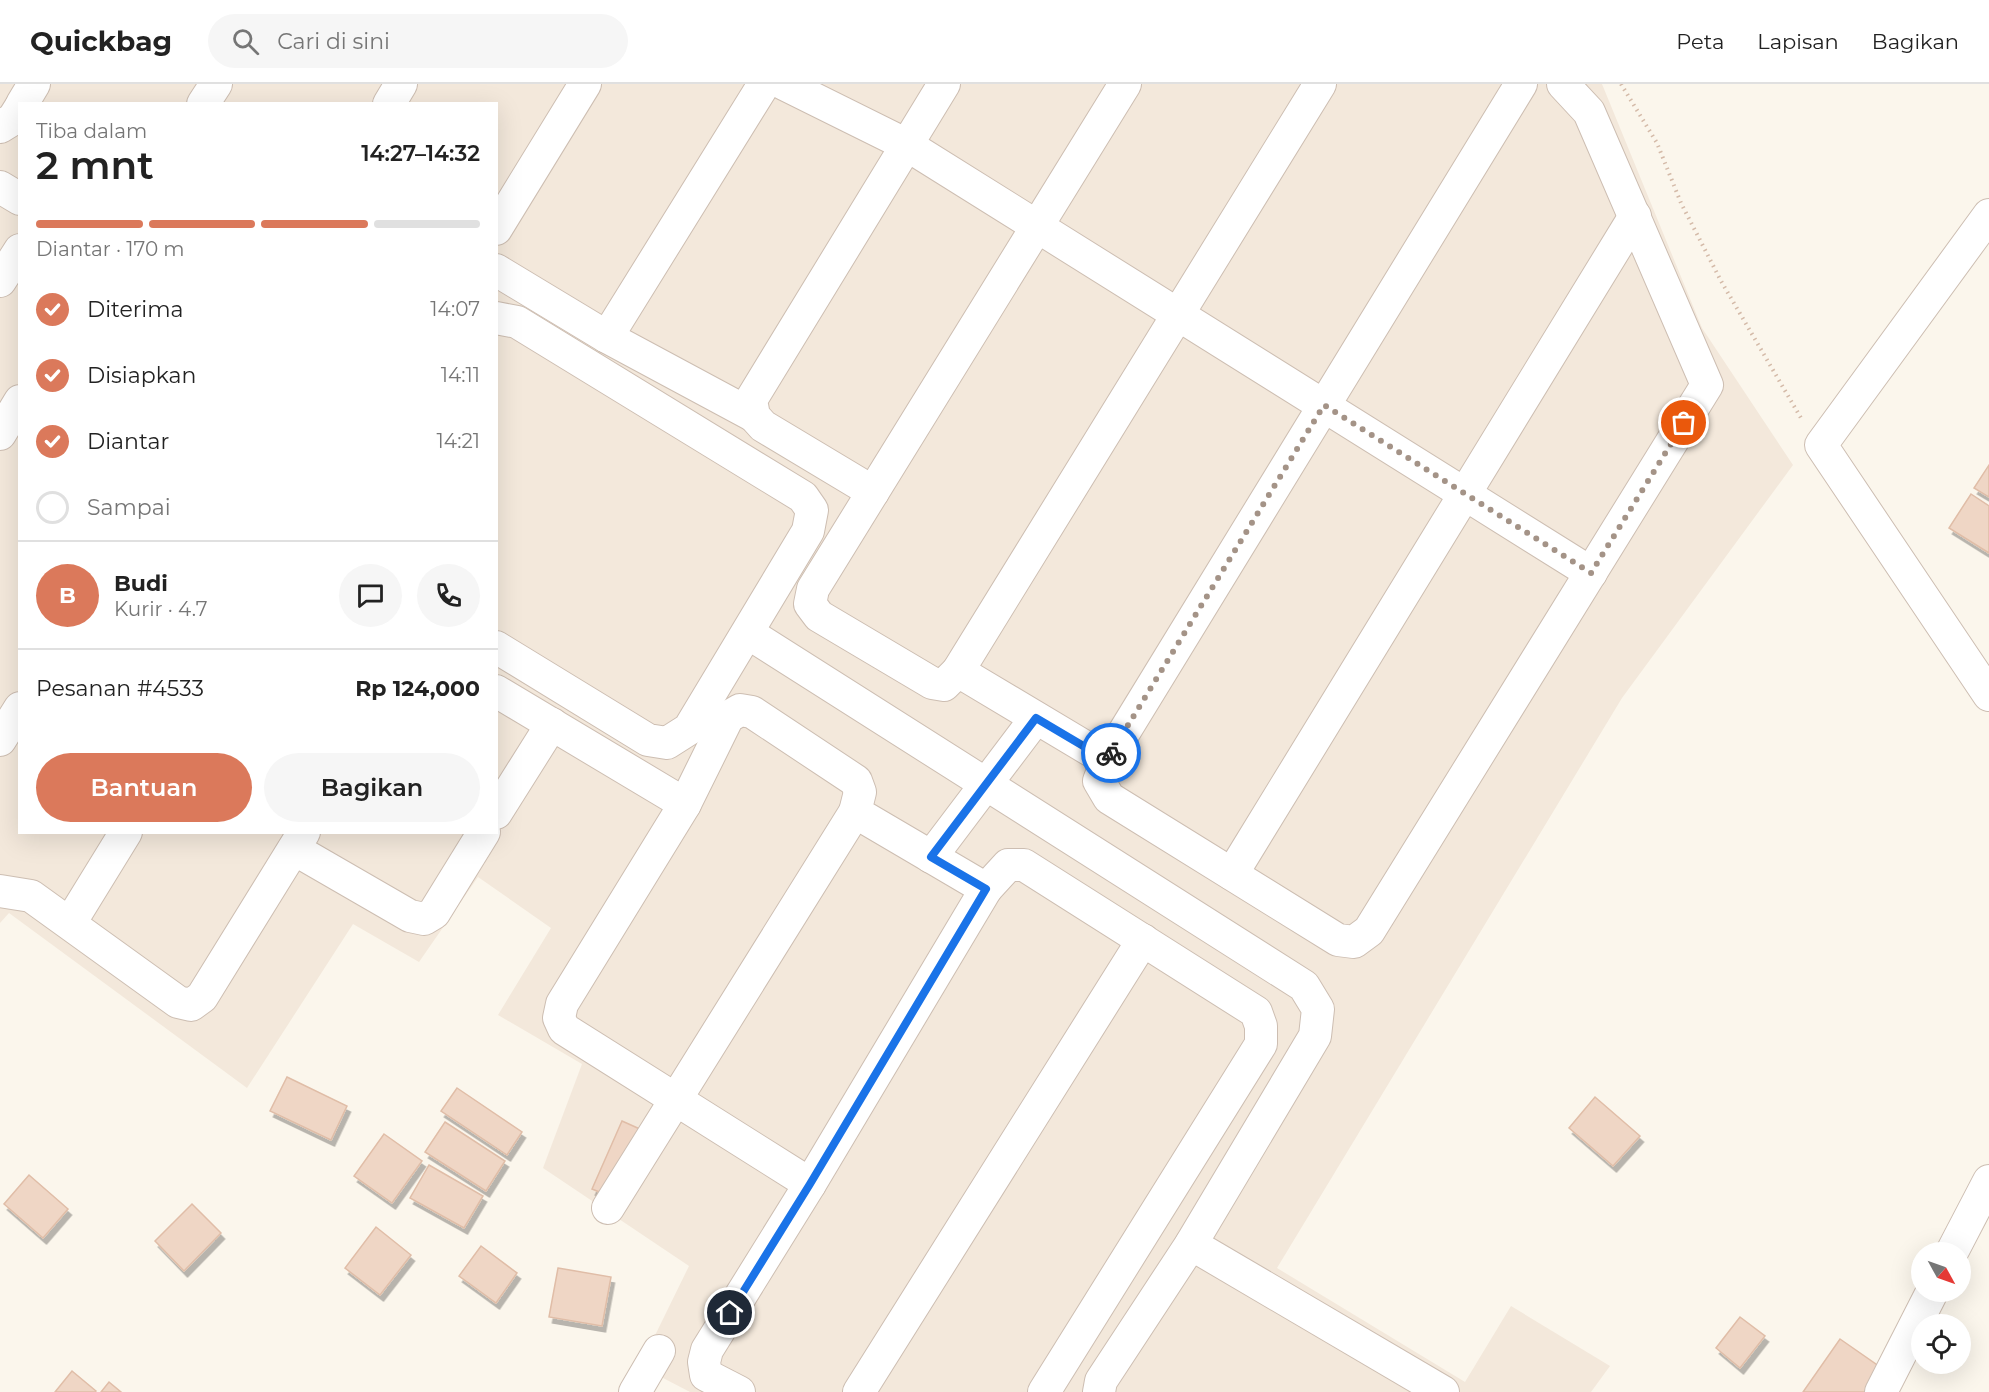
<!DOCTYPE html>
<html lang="id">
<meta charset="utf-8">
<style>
body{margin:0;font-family:Montserrat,sans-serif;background:#f6f6f6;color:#222;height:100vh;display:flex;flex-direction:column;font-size:22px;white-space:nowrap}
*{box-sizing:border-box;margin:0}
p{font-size:20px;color:#767676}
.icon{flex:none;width:33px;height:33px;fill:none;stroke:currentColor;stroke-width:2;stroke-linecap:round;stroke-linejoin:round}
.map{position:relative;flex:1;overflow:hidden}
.details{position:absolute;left:18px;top:18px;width:480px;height:732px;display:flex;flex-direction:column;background:#fff;border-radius:0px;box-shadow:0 6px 24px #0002}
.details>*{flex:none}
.needle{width:39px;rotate:130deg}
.fabs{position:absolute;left:1911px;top:1158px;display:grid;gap:12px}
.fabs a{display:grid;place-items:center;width:60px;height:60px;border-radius:50%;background:#fff;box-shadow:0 6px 24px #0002;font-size:30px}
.pin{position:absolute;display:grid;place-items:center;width:51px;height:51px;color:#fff;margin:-26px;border:3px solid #fff;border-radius:50%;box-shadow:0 2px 6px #0007}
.courier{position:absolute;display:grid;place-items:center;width:60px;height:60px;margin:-30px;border:4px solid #1a73e8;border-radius:50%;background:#fff;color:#222;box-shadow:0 2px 8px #0007}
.head em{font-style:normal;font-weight:600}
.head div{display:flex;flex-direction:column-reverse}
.head{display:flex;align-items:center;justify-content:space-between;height:102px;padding:0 18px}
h1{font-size:39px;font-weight:600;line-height:45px}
.bar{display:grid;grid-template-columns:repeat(4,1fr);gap:9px 6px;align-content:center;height:72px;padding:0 18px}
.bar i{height:8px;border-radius:4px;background:#e0e0e0}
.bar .selected{background:#db795b}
.bar p{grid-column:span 4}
.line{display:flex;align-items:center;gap:15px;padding:0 18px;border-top:2px solid #e0e0e0}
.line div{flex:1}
.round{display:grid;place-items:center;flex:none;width:63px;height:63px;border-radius:32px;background:#f6f6f6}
ol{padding:0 18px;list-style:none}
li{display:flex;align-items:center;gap:18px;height:66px}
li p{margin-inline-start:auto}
li .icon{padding:6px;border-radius:50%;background:#db795b;color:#fff;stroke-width:4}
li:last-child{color:#767676}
li i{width:33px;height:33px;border:3px solid #e0e0e0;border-radius:50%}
.button{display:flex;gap:12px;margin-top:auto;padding:12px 18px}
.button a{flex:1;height:69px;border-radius:36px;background:#db795b;color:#fff;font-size:24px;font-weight:600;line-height:69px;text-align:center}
.button a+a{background:#f6f6f6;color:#222}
header{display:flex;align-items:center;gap:36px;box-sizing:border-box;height:84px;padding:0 30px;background:#fff;border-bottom:2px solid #e0e0e0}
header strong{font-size:28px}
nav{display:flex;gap:33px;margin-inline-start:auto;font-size:21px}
.search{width:420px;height:54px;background:#f6f6f6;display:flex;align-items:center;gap:15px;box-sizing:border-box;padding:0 21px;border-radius:33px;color:#767676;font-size:22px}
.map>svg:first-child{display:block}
</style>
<header>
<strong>Quickbag</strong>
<div class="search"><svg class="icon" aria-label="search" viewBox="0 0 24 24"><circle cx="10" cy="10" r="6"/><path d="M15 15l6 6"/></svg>Cari di sini</div>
<nav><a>Peta</a><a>Lapisan</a><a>Bagikan</a></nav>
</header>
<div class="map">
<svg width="1989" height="1308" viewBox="0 0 1989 1308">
<defs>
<filter id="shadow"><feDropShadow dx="3.5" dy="6" stdDeviation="0" flood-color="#0004"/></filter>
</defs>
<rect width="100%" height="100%" fill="#fbf6ec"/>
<path fill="#f3e8db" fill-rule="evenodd" d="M0,0H1602L1702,244L1793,381L1622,614L1277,1184L1465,1298L1511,1222L1610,1282L1591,1308H690L640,1282L689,1182L543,1084L582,980L498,931L551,844L478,793L419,878L353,840L247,1004L9,829L0,839ZM20,20H496V748H20Z"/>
<g fill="#efd6c5" stroke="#e0bda7" stroke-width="1.5" filter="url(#shadow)">
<path d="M1989,381V413L1974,404Z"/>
<path d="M1971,410L1989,422V469L1949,444Z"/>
<path d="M287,993L347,1022L331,1056L270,1027Z"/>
<path d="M457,1004L522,1048L507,1071L441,1027Z"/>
<path d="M1595,1013L1640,1052L1613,1082L1569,1044Z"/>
<path d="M622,1037L642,1046L612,1113L592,1105Z"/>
<path d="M445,1038L505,1077L486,1107L425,1068Z"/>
<path d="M384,1050L422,1077L392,1119L354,1092Z"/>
<path d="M429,1081L483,1112L464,1144L410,1114Z"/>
<path d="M29,1091L68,1125L43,1154L4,1120Z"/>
<path d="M192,1120L221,1149L184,1187L155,1157Z"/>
<path d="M376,1143L411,1171L380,1211L345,1184Z"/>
<path d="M481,1162L517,1189L496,1219L459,1192Z"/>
<path d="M558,1184L611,1193L602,1242L549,1233Z"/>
<path d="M1740,1233L1765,1252L1740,1284L1716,1264Z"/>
<path d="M1840,1255L1883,1285L1867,1308H1803Z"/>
<path d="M72,1287L96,1307L95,1308H55Z"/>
<path d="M109,1298L121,1308H101Z"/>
</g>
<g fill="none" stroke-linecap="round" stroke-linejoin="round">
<defs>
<g id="minor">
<path d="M784,0L907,61L1591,489"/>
<path d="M1125,0L813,505L810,520L819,532L932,599L944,601L958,587L1107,676L1099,697L1109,714L1338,856L1354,858L1369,847L1707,301L1589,28L1563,0"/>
<path d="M22,20L34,0"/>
<path d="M203,20L216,0"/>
<path d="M389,20L401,0"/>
<path d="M0,43L13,35L20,24"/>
<path d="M0,103L20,115"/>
<path d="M1989,131L1821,361L1989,611"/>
<path d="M496,145L585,0"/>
<path d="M496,186L607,253L754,332"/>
<path d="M0,197L20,166"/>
<path d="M496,234L517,238L803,413L812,426L808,447L689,645L667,659L648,656L496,563"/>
<path d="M607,253L764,0"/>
<path d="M0,350L20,317"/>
<path d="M873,408L763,342L754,332L751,316L944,0"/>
<path d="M748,549L1304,902L1318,925L1315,952L1191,1160L1101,1297L1099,1308"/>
<path d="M958,587L1320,0"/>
<path d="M496,607L685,720"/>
<path d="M0,656L20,624"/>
<path d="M1107,676L1521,0"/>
<path d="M496,729L552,640"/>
<path d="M294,765L410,832L424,835L434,829L484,748"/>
<path d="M931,773L1036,634"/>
<path d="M1232,790L1635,132"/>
<path d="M0,807L31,812L178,918L191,921L202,913L304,748"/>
<path d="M70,839L126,748"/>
<path d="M810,1100L986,805"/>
<path d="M608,1124L855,728"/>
<path d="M1191,1160L1443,1308"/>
<path d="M1952,1168L1989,1097"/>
<path d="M635,1308L659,1267"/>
<path d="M739,1308L706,1291L704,1278L707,1266L810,1100L564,945L559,934L562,920L685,720L728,633L740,626L752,628L856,697L860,708L855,728L986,805L1008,781H1024L1256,928L1261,942V960L1044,1308"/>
<path d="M859,1308L1143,856"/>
<path d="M1881,1308L1932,1208"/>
</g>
</defs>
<use href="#minor" stroke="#cdbeb2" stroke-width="34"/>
<path stroke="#d4baa8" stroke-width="4" stroke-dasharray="1.5 4.5" stroke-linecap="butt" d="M1621,0L1657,59L1681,119L1721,197L1801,334"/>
<use href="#minor" stroke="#fff" stroke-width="32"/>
</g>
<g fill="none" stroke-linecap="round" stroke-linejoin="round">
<path stroke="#a49387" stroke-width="6" stroke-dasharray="0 10.8" d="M1111,669L1324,321L1591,489L1684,339"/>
<path stroke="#1a73e8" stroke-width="8" d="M730,1229L810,1100L986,805L931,773L1036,634L1107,676L1111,669"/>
</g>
</svg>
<div class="fabs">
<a><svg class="needle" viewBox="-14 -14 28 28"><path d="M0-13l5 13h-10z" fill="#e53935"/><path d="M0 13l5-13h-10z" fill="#767676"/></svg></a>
<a><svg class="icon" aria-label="locate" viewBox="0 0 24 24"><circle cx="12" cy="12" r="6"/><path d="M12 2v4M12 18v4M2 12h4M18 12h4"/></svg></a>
</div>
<div class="pin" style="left:1684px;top:339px;background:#ea580c"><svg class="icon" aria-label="bag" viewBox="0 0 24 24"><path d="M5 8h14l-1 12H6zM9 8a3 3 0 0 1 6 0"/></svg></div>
<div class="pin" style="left:730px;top:1229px;background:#1f2937"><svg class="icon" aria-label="home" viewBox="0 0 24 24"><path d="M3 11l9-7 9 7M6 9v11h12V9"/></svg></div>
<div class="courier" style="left:1111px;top:669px"><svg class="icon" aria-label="bike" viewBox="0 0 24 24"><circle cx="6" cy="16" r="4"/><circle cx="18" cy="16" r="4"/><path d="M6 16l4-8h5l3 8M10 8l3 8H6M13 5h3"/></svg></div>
<section class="details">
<div class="head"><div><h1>2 mnt</h1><p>Tiba dalam</p></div><em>14:27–14:32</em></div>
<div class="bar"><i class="selected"></i><i class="selected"></i><i class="selected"></i><i></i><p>Diantar · 170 m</p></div>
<ol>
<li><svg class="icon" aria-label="check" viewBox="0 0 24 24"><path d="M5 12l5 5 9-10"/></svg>Diterima<p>14:07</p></li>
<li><svg class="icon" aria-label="check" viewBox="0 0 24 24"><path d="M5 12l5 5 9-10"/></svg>Disiapkan<p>14:11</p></li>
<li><svg class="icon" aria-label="check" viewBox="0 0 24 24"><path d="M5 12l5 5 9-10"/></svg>Diantar<p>14:21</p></li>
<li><i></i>Sampai</li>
</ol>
<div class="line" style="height:108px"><b class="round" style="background:#db795b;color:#fff">B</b><div><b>Budi</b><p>Kurir · 4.7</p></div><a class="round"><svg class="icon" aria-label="chat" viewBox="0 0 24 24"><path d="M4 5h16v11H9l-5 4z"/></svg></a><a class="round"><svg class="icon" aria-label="phone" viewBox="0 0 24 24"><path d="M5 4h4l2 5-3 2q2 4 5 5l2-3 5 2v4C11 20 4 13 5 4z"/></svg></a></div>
<div class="line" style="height:78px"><div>Pesanan #4533</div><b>Rp 124,000</b></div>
<div class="button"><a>Bantuan</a><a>Bagikan</a></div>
</section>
</div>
